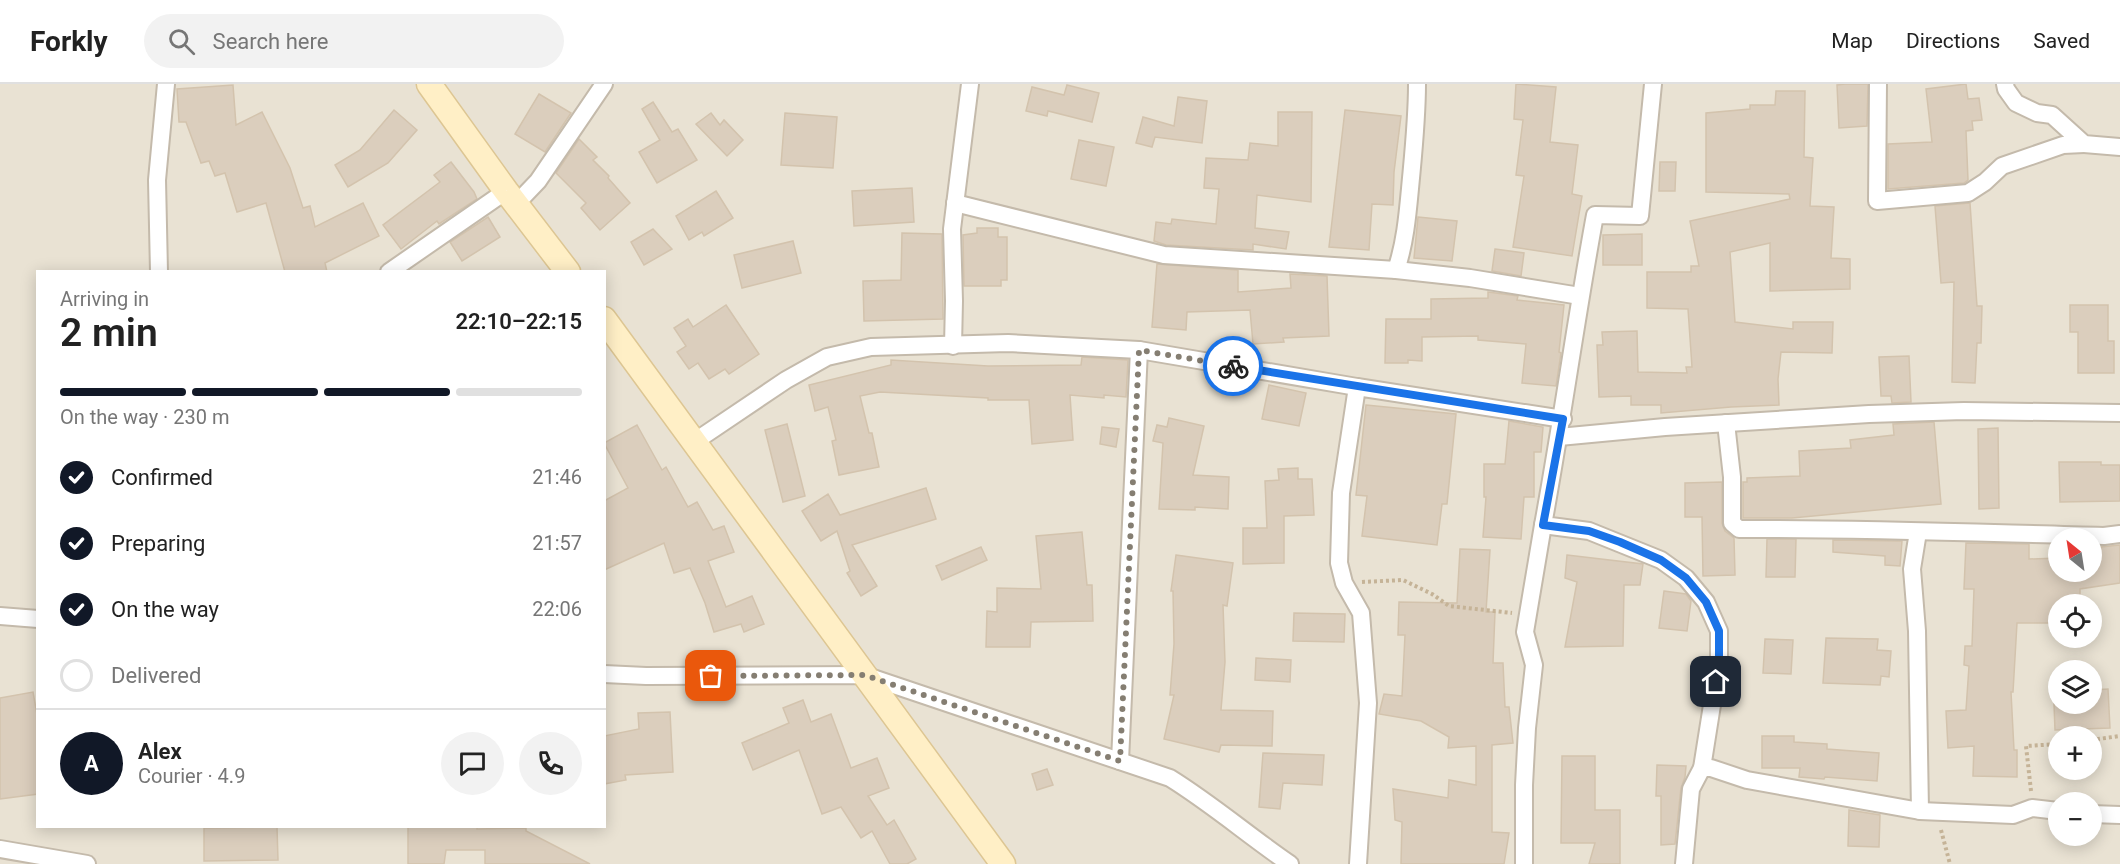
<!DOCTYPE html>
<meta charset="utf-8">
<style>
body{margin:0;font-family:Roboto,sans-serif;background:#f2f2f2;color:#222;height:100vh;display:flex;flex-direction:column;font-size:22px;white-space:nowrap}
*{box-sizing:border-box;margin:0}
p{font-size:20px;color:#767676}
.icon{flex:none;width:33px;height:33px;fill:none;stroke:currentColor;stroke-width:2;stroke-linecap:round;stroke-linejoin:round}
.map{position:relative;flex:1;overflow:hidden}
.side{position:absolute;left:36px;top:186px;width:570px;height:558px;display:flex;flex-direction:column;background:#fff;border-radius:0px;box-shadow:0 3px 15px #0003}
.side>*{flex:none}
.needle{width:39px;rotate:330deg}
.tools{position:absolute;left:2048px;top:444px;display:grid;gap:12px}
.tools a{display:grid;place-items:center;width:54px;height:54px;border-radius:50%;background:#fff;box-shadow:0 3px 15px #0003;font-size:30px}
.pin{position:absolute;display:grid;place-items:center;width:51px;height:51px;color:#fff;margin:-26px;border-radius:12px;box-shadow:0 3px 9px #0006}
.courier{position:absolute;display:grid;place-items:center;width:60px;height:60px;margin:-30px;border:4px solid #1a73e8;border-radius:50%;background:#fff;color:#222;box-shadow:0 2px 8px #0007}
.overview em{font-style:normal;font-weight:600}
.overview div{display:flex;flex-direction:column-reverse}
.overview{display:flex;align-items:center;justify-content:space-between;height:102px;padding:0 24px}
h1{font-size:39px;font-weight:600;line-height:45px}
.bar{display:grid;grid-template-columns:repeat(4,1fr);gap:9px 6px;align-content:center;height:72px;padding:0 24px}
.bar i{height:8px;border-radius:4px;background:#e0e0e0}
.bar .selected{background:#111827}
.bar p{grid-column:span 4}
.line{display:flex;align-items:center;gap:15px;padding:0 24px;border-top:2px solid #e0e0e0}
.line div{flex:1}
.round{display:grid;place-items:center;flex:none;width:63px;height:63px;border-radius:32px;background:#f2f2f2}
ol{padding:0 24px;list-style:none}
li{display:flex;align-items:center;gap:18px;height:66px}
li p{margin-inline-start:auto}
li .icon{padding:6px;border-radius:50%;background:#111827;color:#fff;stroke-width:4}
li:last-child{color:#767676}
li i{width:33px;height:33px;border:3px solid #e0e0e0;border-radius:50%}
header{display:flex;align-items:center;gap:36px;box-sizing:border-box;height:84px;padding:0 30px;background:#fff;border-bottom:2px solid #e0e0e0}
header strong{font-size:28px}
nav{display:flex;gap:33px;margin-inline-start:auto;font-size:21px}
.search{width:420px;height:54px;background:#f2f2f2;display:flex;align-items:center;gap:15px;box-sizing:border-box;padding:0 21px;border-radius:33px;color:#767676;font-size:22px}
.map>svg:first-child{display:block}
</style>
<header>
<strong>Forkly</strong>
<div class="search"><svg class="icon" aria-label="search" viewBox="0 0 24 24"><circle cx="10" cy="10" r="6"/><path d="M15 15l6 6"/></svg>Search here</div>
<nav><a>Map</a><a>Directions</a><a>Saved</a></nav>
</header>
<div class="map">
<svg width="2120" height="780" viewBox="0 0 2120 780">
<rect width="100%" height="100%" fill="#f5f0e6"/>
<path fill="#e9e2d3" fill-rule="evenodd" d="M0,0H2120V780H0ZM38,188H604V742H38ZM2058,454H2091V488H2058ZM2058,520H2091V554H2058ZM2058,586H2091V620H2058ZM2058,652H2091V686H2058ZM2058,718H2091V752H2058Z"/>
<g fill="#dbcebd" stroke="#d3c3ad" stroke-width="1.5">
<path d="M1516,0L1556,3L1550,58L1578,61L1572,110L1582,112L1572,172L1513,163L1524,92L1516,91L1523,36L1514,35Z"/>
<path d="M1845,0H1868L1867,42L1839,44L1837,1Z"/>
<path d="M1966,0L1968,15L1979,14L1982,36L1972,37L1973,46L1966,47L1968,96L1964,99L1888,105V60L1932,58L1926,5Z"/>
<path d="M233,1L236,41L262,28L290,84L303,124L310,122L315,143L363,119L379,152L325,179L327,188H285L266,119L237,128L225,89L215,92L209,77L201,79L186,38H179L177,5Z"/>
<path d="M1067,1L1099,9L1092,38L1048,27L1047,32L1026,27L1032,3L1064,11Z"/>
<path d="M1776,7H1805L1804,73L1813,74L1810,122L1834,123L1831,174L1850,175V205L1770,207V159L1730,168L1735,238L1793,245V238H1833L1832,269L1781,268L1778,295L1779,321L1731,323L1661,329V321H1631V312L1599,313L1597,261H1603L1602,248L1637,247L1638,288L1687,289L1686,283H1692L1688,225L1647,224V188H1691V182H1699L1690,137L1790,115L1789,110L1706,108V29L1750,25V21H1775Z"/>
<path d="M539,10L571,29L545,68L515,50Z"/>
<path d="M1178,13L1207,17L1202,59L1155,53L1152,63L1136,59L1143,33L1174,42Z"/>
<path d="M653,18L672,48L678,45L697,76L657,99L639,68L660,56L642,25Z"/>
<path d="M394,26L417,46L388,79L348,103L335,81L360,66Z"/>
<path d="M1345,26L1401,32L1394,88L1393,121L1372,120L1369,166L1329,163Z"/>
<path d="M1278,28H1312L1311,118L1257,111L1255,144L1289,148L1286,165L1253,160V166L1166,161L1154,157L1156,138L1171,140L1172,135L1216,140L1219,105L1204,104L1206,74L1248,76L1250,59L1278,62Z"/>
<path d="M711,29L720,41L724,36L743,56L727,72L696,40Z"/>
<path d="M785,29L837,33L833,84L781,81Z"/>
<path d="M579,55L597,73L593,76L609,92L608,94L630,119L600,146L581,124L586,119L556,89Z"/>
<path d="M1079,56L1114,63L1106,102L1071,95Z"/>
<path d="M451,78L474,108L477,115L439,140L437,137L401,165L383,141L440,98L434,91Z"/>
<path d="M1660,78H1676L1675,107H1659Z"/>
<path d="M912,104L914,138L854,142L852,107Z"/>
<path d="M716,107L733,134L704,152L702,148L689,156L676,132Z"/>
<path d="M1970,119L1977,222H1982L1981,259H1977L1975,299L1952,298L1954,198L1941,199L1935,122Z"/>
<path d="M488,133L500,153L462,177L450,158Z"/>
<path d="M1418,133L1457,137L1452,177L1414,174Z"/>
<path d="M977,144H998V153H1007V196H1001V202H964L963,151L977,149Z"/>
<path d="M653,145L672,165L644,181L631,158Z"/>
<path d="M902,149L942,150L943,235L864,237L863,197L901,196Z"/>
<path d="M1642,150V181H1603V151Z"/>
<path d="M793,157L801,189L742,204L734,171Z"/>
<path d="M1495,165L1524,169L1521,192L1492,187Z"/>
<path d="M1157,180L1238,186V208L1291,204L1290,190L1327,192L1329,252L1283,254L1284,258L1253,260L1250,226L1187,228L1186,246L1152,243Z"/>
<path d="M1488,208L1518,212L1517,216L1564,221L1559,268L1561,269L1556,302L1522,299L1526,260L1478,256V252L1422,253V277L1408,276V279H1385L1386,235H1431V215L1488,214Z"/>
<path d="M726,221L759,270L729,290L725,285L709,295L698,279L689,285L677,268L686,262L674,244L688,235L693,243Z"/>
<path d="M2070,221H2108V257H2114V289H2078V248H2070Z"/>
<path d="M1909,272L1911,318L1892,319L1891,312H1881L1879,273Z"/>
<path d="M1082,273L1128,276L1126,313L1104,311V314L1070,311L1073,356L1032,360L1029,316H988V314L880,308L860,312L869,349H872L879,383L839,391L832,357L836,356L828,323L815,327L809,301L891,281V276L988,282L1081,281Z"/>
<path d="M1269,301L1306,309L1299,342L1262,335Z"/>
<path d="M1366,321L1456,330L1447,420H1442L1437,461L1362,452L1367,412L1356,411Z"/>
<path d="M1169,334L1204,342L1193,391L1229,393L1228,425L1195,423V426L1159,425L1163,359L1153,357L1157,341L1167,343Z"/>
<path d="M1509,337L1543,343L1541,368H1534V413H1524L1521,455L1483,453L1486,413H1484V380H1505Z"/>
<path d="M1934,338L1941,420L1792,434H1743V398H1747V394L1800,392L1799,367L1851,364L1850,356L1894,351L1893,340Z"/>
<path d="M787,340L805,412L783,418L765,346Z"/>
<path d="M637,341L662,386L666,383L688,423L697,418L713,446L724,442L734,468L708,477L726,523L752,512L764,540L744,548L741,540L714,548L705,519L690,484L674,489L664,459L604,486V417L628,404L604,359Z"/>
<path d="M1102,343L1119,345L1116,363L1100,360Z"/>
<path d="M1998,344L1999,424L1979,425L1978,345Z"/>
<path d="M2059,378H2101V381H2120V417L2060,418Z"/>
<path d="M1298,384V395H1312L1314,431L1284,432V479L1243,480V444H1267L1265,397L1279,396L1278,385Z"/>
<path d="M1722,398V439L1725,447L1734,454L1735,491L1703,492L1702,433H1685V399Z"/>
<path d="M926,404L936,435L852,461L877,502L861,512L847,489L850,487L837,447L821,457L802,427L828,410L840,431Z"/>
<path d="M1082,448L1087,501H1092L1093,537L1031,538L1030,563H986L987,527L997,528V504L1041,505L1036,452Z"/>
<path d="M1767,455H1796L1795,493H1766Z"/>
<path d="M1833,456L1902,457L1900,482L1885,481V472L1833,468Z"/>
<path d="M1966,459L2029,460V475L2058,474V488H2091V464L2120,461V499L2080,505V520H2058V539H2017L2013,608H2011L2014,666H2017V693L1973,692L1974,662L1948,664L1946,627L1966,626L1969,582L1964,581L1965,562H1972L1974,505H1964Z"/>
<path d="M981,463L987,476L942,496L936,482Z"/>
<path d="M1460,465L1490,466L1486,528H1495L1493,579H1503L1505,623H1509L1513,659L1492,661V748L1509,749L1504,780H1401L1402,738L1395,736L1393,705L1448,714L1449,696L1476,701V662L1448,664L1449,653L1421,637L1379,630L1384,610L1402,612L1405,551H1398L1399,518L1457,519Z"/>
<path d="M1176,471L1233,479L1227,522L1223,521L1225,578L1221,626L1273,627L1272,662L1221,661L1219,668L1164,655L1174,611H1170L1174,560L1173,507H1171Z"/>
<path d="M1567,471L1643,480L1640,501H1624L1623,562L1565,563L1577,498L1565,494Z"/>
<path d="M1664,507L1686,510L1691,517L1687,547L1659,544Z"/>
<path d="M1294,529L1345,530L1344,558L1293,557Z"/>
<path d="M1826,554L1878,555L1877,566L1891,567L1889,593L1881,592L1880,601L1823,599Z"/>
<path d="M1765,555L1793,556L1791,590L1763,589Z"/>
<path d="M1256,574L1291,576L1290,598L1255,596Z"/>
<path d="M2108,605L2110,644L2055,646L2054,620H2091V606Z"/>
<path d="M33,608L38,636V710L0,715V614Z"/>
<path d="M803,616L811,638L831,630L851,684L877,674L889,704L868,712L887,741L894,736L916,775L907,780H890L872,747L861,754L841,723L822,730L799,666L753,686L742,659L789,639L783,624Z"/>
<path d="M670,628L673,688L625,691L626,696L604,700V652L639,645L638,629Z"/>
<path d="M1762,652H1794V658L1827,660V665L1879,669L1877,697L1825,693L1824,695L1799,693L1800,684H1762Z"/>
<path d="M1263,669L1324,671L1322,701L1283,699L1280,725L1259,723Z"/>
<path d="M1562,672H1595V726H1620V780H1589L1595,759H1561Z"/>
<path d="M1657,681L1686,682L1685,693L1681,704L1675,760L1661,761V712H1656Z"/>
<path d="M1047,685L1053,701L1037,706L1032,690Z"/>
<path d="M1849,726L1880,731L1879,763L1848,762Z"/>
<path d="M408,742H477V745L526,744V747L590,780H485V766H446L444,780H408Z"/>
<path d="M277,743L278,776L204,777V744Z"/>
</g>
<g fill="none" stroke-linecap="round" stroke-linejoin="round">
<defs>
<g id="street">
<path d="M1653,0L1640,132L1595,131C1576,234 1562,338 1543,441L1589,447L1661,476L1686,494L1706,518L1719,547V577L1702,684L1691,705L1684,780"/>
<path d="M1878,0L1877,117L1968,109L1985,98L2002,82L2063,61L2084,60"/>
<path d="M2005,0L2006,5L2016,19L2037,29L2052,31L2084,60L2120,63"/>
<path d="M955,119L1164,171L1396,186L1470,194L1580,212"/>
<path d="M516,120L538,97L604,0"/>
<path d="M1396,186C1406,157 1408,125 1411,94C1414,62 1417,32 1417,0"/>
<path d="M159,188L157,96L166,0"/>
<path d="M389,188L506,107"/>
<path d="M953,262L954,217L952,145L970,0"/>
<path d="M1726,339L1732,393V439L1739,445C1861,444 1982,449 2104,452L2120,450"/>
<path d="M1559,353L1665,343L1869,330L1964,327L2120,329"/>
<path d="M694,358L786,296L827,273L871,263L1008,259L1139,266L1357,303"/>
<path d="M1918,448L1912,485L1917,547L1920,727"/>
<path d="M0,532L38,535"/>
<path d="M604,590L646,592L864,591L1170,694C1212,720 1249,752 1290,780"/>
<path d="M1120,677L1139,266"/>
<path d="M1702,684H1711L1747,696L1920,727L2013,731L2032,724L2058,727"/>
<path d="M2091,730L2120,731"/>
<path d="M0,765L87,780"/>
<path d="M1358,780L1368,619L1361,529L1344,499L1339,479L1341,409L1357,303L1563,335"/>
<path d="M1524,780V701L1527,644L1534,581L1525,548L1543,441"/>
</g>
<g id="secondary">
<path d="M429,0L506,107L568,188"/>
<path d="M604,235L1003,780"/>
</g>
</defs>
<use href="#street" stroke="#c4baab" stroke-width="20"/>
<use href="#secondary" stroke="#ddc693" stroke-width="27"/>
<g stroke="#c5b397" stroke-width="4" stroke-dasharray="3 3" stroke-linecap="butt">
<path d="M1362,498L1403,496L1432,510L1449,522L1512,529"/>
<path d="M2091,656L2120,652"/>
<path d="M2031,707L2026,662L2058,660"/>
<path d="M1941,746L1950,780"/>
</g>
<use href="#street" stroke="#fff" stroke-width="16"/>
<use href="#secondary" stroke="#ffefc6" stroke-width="24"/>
</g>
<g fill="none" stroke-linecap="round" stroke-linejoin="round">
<path stroke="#857e72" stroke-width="6" stroke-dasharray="0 10.8" d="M711,592L864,591L1120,677L1139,266L1233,282"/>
<path stroke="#1a73e8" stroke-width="8" d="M1233,282L1563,335L1543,441L1589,447L1620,458L1661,476L1686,494L1706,518L1719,547V577L1716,598"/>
</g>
</svg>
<div class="tools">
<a><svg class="needle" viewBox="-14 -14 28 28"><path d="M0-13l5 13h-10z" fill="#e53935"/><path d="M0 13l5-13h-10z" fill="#767676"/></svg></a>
<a><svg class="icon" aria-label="locate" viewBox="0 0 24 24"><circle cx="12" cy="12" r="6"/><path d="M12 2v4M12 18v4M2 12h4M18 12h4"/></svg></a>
<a><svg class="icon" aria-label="layers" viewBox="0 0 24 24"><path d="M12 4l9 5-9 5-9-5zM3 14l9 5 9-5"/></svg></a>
<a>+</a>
<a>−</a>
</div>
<div class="pin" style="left:711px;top:592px;background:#ea580c"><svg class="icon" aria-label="bag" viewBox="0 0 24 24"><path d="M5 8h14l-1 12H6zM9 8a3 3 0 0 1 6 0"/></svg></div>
<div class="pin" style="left:1716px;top:598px;background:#1f2937"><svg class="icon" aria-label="home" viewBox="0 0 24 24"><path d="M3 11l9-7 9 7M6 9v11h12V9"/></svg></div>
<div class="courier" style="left:1233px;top:282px"><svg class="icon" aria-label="bike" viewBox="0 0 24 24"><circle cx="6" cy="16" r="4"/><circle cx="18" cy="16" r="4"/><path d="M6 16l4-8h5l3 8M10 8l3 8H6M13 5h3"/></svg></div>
<section class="side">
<div class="overview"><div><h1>2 min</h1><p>Arriving in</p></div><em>22:10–22:15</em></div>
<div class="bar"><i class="selected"></i><i class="selected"></i><i class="selected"></i><i></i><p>On the way · 230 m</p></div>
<ol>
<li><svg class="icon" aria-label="check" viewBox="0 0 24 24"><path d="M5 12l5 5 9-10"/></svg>Confirmed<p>21:46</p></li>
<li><svg class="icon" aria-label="check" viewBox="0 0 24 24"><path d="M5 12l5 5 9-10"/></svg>Preparing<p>21:57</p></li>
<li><svg class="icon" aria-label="check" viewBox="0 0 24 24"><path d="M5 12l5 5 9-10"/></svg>On the way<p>22:06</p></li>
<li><i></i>Delivered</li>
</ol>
<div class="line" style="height:108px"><b class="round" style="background:#111827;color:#fff">A</b><div><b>Alex</b><p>Courier · 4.9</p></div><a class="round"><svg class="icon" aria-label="chat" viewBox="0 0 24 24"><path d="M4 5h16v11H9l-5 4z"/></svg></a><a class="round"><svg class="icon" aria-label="phone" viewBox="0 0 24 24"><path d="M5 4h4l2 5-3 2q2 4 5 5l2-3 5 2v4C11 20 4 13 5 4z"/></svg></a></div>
</section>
</div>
